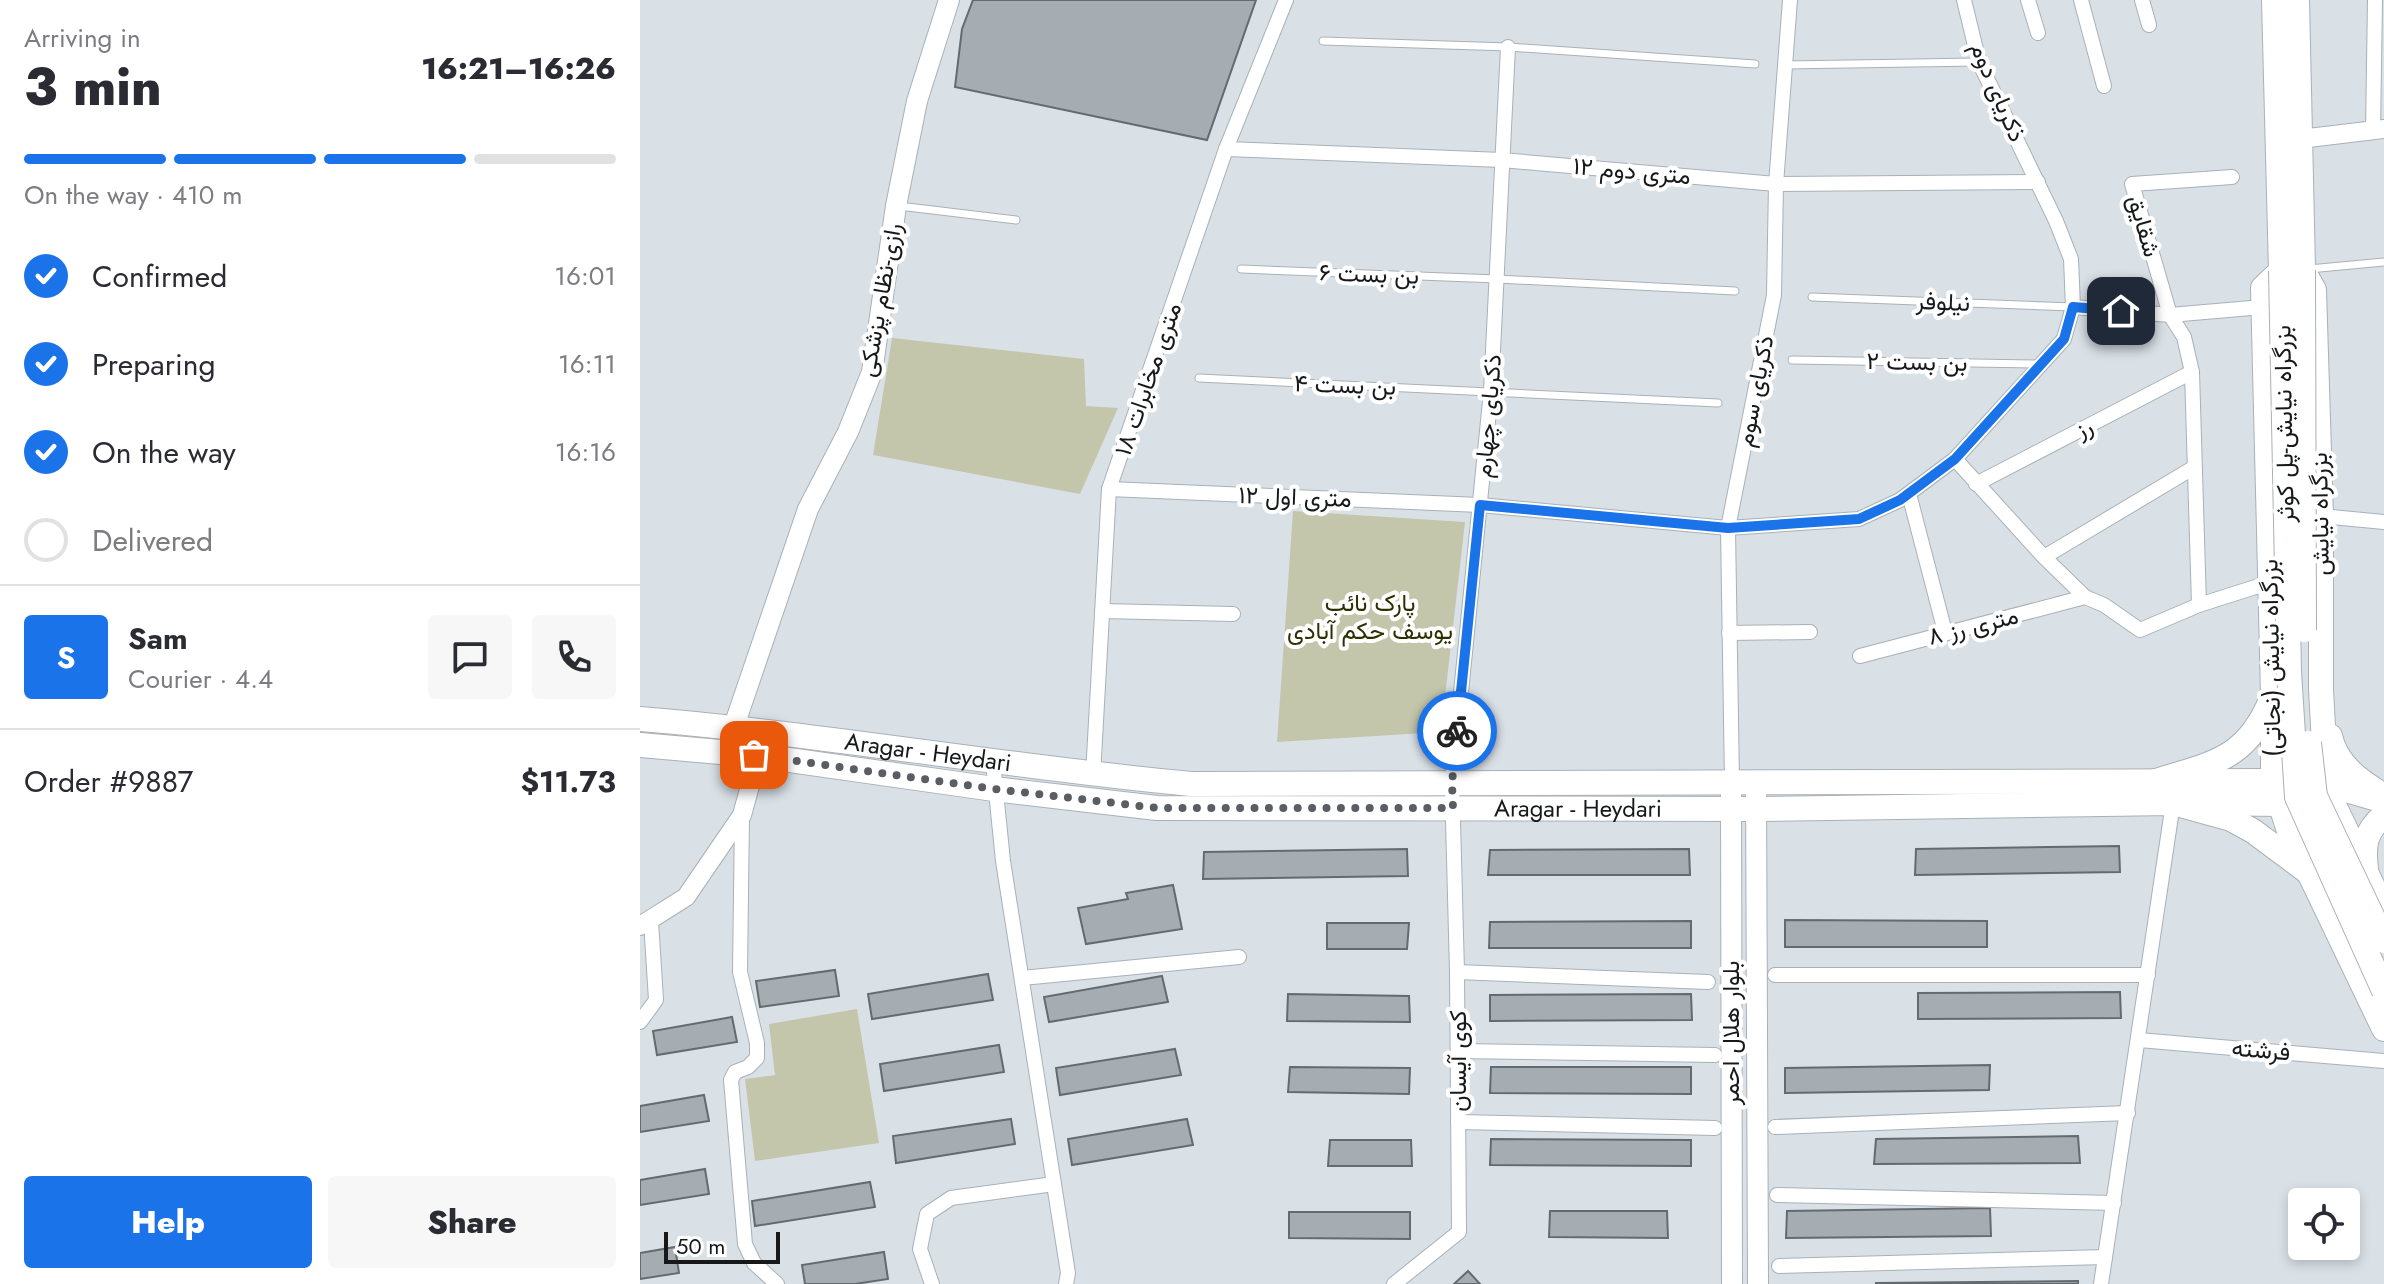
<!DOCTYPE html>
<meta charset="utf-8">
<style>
body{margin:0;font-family:Jost,Vazirmatn,sans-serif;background:#f7f7f7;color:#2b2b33;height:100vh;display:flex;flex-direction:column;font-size:30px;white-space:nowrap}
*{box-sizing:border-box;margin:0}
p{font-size:26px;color:#7c7c81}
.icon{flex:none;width:44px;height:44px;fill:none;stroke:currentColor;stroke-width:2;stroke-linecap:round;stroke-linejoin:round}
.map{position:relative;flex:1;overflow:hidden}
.side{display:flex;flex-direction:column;background:#fff;width:640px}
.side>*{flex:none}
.tools{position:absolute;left:1648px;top:1188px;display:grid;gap:16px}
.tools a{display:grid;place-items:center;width:72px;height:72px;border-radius:8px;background:#fff;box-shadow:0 4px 12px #0003;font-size:40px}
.scale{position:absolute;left:24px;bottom:20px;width:116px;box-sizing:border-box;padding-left:8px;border:4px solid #16181a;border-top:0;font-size:22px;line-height:28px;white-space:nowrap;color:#16181a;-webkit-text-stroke:6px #fff;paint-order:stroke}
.pin{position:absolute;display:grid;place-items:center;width:68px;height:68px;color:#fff;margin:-34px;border-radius:16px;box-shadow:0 4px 12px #0006}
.courier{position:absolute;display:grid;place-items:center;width:80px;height:80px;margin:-40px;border:6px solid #1a73e8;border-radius:50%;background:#fff;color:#222;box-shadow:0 2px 10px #0007}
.summary em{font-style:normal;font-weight:800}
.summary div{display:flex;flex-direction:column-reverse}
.summary{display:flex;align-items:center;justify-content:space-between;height:136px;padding:0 24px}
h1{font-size:52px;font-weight:800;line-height:60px}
.bar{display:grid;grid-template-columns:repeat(4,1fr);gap:12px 8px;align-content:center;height:96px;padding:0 24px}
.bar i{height:10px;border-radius:6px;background:#e1e1e2}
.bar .active{background:#1a73e8}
.bar p{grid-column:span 4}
.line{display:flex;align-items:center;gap:20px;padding:0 24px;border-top:2px solid #e1e1e2}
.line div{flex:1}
.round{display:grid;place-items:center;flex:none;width:84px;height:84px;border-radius:8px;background:#f7f7f7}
ol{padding:0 24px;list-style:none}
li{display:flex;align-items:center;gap:24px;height:88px}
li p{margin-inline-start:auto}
li .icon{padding:8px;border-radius:50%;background:#1a73e8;color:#fff;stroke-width:4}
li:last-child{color:#7c7c81}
li i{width:44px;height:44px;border:4px solid #e1e1e2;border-radius:50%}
.primary-button{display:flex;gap:16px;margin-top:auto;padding:16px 24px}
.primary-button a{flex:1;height:92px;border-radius:8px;background:#1a73e8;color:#fff;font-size:32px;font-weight:800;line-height:92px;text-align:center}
.primary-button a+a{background:#f7f7f7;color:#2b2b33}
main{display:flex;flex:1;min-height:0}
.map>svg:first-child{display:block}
</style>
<main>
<section class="side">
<div class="summary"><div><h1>3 min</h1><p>Arriving in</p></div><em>16:21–16:26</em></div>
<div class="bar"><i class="active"></i><i class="active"></i><i class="active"></i><i></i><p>On the way · 410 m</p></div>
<ol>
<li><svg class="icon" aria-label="check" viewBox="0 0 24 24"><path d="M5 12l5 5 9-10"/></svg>Confirmed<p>16:01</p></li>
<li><svg class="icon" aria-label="check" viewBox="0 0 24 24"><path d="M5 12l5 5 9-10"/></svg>Preparing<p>16:11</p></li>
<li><svg class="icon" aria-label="check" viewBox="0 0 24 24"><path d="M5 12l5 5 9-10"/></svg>On the way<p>16:16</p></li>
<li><i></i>Delivered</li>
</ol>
<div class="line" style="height:144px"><b class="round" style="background:#1a73e8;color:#fff">S</b><div><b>Sam</b><p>Courier · 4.4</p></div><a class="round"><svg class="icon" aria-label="chat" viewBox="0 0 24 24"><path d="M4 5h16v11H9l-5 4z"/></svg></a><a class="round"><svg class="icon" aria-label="phone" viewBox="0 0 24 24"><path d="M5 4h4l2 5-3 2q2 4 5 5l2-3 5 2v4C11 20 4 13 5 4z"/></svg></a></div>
<div class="line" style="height:104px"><div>Order #9887</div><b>$11.73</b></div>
<div class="primary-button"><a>Help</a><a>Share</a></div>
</section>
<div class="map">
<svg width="1744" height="1284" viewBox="0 0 1744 1284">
<rect width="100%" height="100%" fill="#d9e1e7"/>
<g fill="#c4c6ac">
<path d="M252,338L444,359L446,406L478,408L440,494L233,455Z"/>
<path d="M653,511L825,522L801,732L637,742Z"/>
<path d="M217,1009L239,1143L115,1161L105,1079L135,1075L129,1024Z"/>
</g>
<g fill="#a5adb2" stroke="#646b70" stroke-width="2">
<path d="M333,0H616L567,140L315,87L322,29Z"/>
<path d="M1479,846L1480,872L1275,875L1276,849Z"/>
<path d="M767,849L768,876L563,879L564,852Z"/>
<path d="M1049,849L1050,875H848L850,850Z"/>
<path d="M533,885L542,929L446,944L438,908L488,899L486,893Z"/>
<path d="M1145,920L1347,921V947H1145Z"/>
<path d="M1051,921V948H849L850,922Z"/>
<path d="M687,923H769L767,949H687Z"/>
<path d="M195,970L199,996L120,1007L116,981Z"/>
<path d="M348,974L353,1000L232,1019L228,994Z"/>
<path d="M522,976L528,1002L409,1022L404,997Z"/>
<path d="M1480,992L1481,1018L1278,1019V993Z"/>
<path d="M648,994L769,996L770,1022L647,1021Z"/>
<path d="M1051,994L1052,1020L850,1021V995Z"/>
<path d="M92,1017L97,1042L17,1055L13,1031Z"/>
<path d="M359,1045L364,1072L244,1091L240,1064Z"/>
<path d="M535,1049L541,1075L420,1095L416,1068Z"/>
<path d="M1350,1065L1349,1090L1145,1093V1068Z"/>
<path d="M650,1067L770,1068L769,1094L648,1092Z"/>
<path d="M851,1067H1051V1094L850,1093Z"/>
<path d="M64,1095L69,1121L0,1132V1106Z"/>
<path d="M371,1119L375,1144L256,1163L253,1136Z"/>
<path d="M547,1119L553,1145L432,1165L428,1139Z"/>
<path d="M1438,1136L1440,1163L1234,1164L1236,1139Z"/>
<path d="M851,1139L1051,1140V1166L850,1165Z"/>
<path d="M690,1140H771L772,1166H688Z"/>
<path d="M65,1169L69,1194L0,1205V1180Z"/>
<path d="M230,1182L235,1207L115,1226L112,1201Z"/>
<path d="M1350,1208L1351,1236L1146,1238L1147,1211Z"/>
<path d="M910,1211H1027L1028,1238L909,1237Z"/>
<path d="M649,1212H770V1239L649,1238Z"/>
<path d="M35,1247L39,1273L0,1279V1253Z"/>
<path d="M244,1252L248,1279L215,1284H165L162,1265Z"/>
<path d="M828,1271L840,1284H814Z"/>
<path d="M1438,1281V1284H1236V1283Z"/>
</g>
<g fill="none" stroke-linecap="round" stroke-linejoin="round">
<defs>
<g id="service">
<path d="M683,41L868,47L1115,64"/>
<path d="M1144,65L1338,62"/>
<path d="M259,206L376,220"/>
<path d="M601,269L857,279L1095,291"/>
<path d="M1669,269L1744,262"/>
<path d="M1172,297L1433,307"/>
<path d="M1152,360L1398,364"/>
<path d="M559,378L1078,403"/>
</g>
<g id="minor">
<path d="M1388,0L1398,33"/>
<path d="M1441,0L1464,86"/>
<path d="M1502,0L1509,25"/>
<path d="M1733,131L1735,0"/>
<path d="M586,149L862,160L1136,184L1398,182"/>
<path d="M1433,307L1530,315L1623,307"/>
<path d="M1315,459L1404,557L1445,597L1464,605L1500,630L1559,605L1631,582"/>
<path d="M1336,484L1552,372"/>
<path d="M469,489L840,505L1088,528L1219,519L1260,500L1315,459L1424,339L1433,307L1431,259L1416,221L1339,62L1324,0"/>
<path d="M1269,494L1305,632"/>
<path d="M1681,516L1744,522"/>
<path d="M1404,557L1553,468"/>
<path d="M1559,605L1552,372L1544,337L1530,315L1492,184L1592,177"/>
<path d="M462,611L593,614"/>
<path d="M1089,633L1170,632"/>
<path d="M1220,656L1445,597"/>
<path d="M353,762L363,861L428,1273L426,1284"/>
<path d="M453,775L469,489L586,149L646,0"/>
<path d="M1092,782L1088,528L1134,295L1136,184L1150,0"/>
<path d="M102,815L100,972L117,1043V1058L108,1067L95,1072L91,1080L105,1244L114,1263L137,1284"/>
<path d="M817,972L1068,982"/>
<path d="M1135,975H1508"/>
<path d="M382,978L599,957"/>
<path d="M0,1022L16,1000L11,921"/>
<path d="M1499,1040L1744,1061"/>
<path d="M818,1051L1075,1055"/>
<path d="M818,1122L1075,1128"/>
<path d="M1135,1127L1488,1113"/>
<path d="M1137,1195L1474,1203"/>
<path d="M1139,1266L1465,1257"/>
<path d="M292,1284L280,1249L287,1214L311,1198L414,1184"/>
<path d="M754,1284L819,1232L817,972L812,783L851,391L868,47"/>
<path d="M1461,1284L1533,803"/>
</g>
<g id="tertiary">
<path d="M1660,139L1744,129"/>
<path d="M0,926L46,897L102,815L113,775L114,755"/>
</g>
<g id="secondary">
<path d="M114,755L94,726L168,509L208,432L232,372L256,206L277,101L309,0"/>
<path d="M1116,782L1118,1284"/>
<path d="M1091,794L1092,1284"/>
</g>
<g id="primary">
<path id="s1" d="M0,719C184,734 367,767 551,784L1633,781L1689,785L1744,801"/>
<path id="s2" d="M0,745L114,755L354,789L517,808L1115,809L1533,803L1657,804"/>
</g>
<g id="trunk">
<path d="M1634,0L1641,271L1623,288L1633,694V781L1649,831L1744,1029"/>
<path d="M1657,0L1663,270L1674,290L1681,516V690L1685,762L1695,807L1744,910"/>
<path d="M1690,736C1696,765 1720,781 1744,796"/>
<path d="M1516,781C1573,763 1606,760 1631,700"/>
<path d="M1533,803L1591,819L1613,831L1668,872"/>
<path d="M1726,869C1723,844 1725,832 1744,815"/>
</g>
</defs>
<use href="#service" stroke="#a9b1b6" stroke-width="9"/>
<use href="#minor" stroke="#a9b1b6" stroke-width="16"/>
<use href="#tertiary" stroke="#a9b1b6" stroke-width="20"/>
<use href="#secondary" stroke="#a9b1b6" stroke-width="22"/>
<use href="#primary" stroke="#a9b1b6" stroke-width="26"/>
<use href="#trunk" stroke="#a9b1b6" stroke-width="26"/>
<use href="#service" stroke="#fff" stroke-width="7"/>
<use href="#minor" stroke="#fff" stroke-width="14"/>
<use href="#tertiary" stroke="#fff" stroke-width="18"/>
<use href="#secondary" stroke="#fff" stroke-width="20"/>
<use href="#primary" stroke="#fff" stroke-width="24"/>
<use href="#trunk" stroke="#fff" stroke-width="24"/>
<defs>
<g id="trunk-bridge">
<path d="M1663,270L1664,630"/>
<path d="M1641,271L1649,672L1657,797L1744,991"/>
<path d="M1669,743L1675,796L1744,941"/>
</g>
</defs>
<use href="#trunk-bridge" stroke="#a9b1b6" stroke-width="26" stroke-linecap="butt"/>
<use href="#trunk-bridge" stroke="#fff" stroke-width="24"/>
</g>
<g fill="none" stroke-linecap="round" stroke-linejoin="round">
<path stroke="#5a5e62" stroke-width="8" stroke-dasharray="0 14.4" d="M114,755L354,789L517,808H813L812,783L817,731"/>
<path stroke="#1a73e8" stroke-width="10" d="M817,731L840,505L1088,528L1219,519L1260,500L1315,459L1424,339L1433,307L1481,311"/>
</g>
<g text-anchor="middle" stroke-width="8" stroke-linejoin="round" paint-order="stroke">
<g font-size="24" fill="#16181a" stroke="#fff">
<text transform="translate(1358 92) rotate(67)" y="8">ذکریای دوم</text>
<text transform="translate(992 171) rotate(5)" y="8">۱۲ متری دوم</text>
<text transform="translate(1504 226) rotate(74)" y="8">شقایق</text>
<text transform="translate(729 274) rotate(2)" y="8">بن بست ۶</text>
<text transform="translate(240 300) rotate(-80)" y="8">رازی-نظام پزشکی</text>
<text transform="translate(1303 302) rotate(2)" y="8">نیلوفر</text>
<text transform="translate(1277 362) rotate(1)" y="8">بن بست ۲</text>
<text transform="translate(508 379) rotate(-71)" y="8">۱۸ متری مخابرات</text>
<text transform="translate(705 385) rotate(2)" y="8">بن بست ۴</text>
<text transform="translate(1115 391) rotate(-79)" y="8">ذکریای سوم</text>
<text transform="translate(848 416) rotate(-85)" y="8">ذکریای چهارم</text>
<text transform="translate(1644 424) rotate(-91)" y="8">بزرگراه نیایش-پل کوثر</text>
<text transform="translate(1444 428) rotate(-27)" y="8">رز</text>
<text transform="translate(655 497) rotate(2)" y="8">۱۲ متری اول</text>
<text transform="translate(1680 514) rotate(-91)" y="8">بزرگراه نیایش</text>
<text transform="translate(1333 626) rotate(-14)" y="8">۸ متری رز</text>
<text transform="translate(1631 658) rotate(-91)" y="8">بزرگراه نیایش (نجاتی)</text>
<text dy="8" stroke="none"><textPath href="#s1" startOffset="290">Aragar - Heydari</textPath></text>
<text dy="8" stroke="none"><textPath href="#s2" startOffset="942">Aragar - Heydari</textPath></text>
<text transform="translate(1091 1033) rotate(-90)" y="8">بلوار هلال احمر</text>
<text transform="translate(1621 1050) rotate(5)" y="8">فرشته</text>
<text transform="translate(818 1061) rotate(-90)" y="8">کوی آیسان</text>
</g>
<g font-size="24" fill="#2e2f00" stroke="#fff">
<text x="730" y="611">پارک نائب<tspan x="730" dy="28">یوسف حکم آبادی</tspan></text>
</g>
</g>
</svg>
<div class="tools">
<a><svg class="icon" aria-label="locate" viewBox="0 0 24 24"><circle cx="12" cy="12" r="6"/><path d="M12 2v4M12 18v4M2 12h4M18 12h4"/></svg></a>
</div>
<div class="scale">50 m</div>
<div class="pin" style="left:114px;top:755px;background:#ea580c"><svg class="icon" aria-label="bag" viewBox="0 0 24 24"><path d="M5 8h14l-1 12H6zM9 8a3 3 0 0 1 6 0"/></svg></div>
<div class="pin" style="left:1481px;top:311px;background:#1f2937"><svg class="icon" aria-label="home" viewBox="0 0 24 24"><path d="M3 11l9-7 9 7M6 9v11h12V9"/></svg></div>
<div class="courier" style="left:817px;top:731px"><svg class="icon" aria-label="bike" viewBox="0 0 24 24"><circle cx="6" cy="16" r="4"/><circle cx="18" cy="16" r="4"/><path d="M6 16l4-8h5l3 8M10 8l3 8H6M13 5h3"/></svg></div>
</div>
</main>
